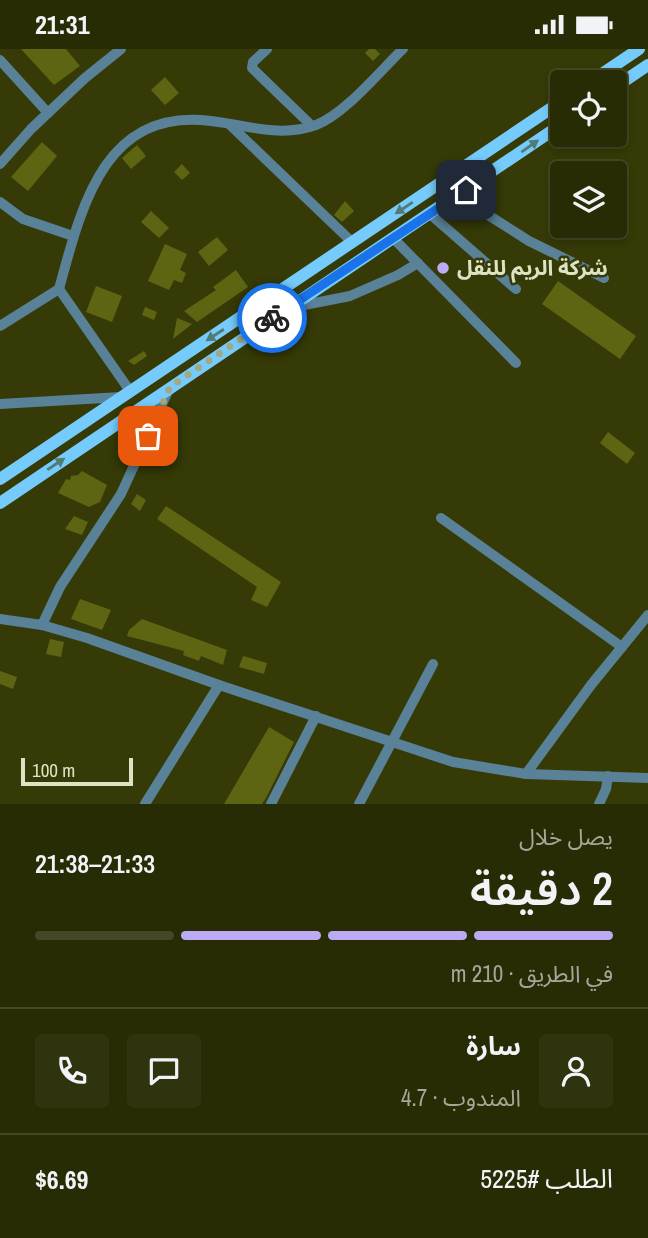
<!DOCTYPE html>
<html lang="ar">
<meta charset="utf-8">
<style>
body{margin:0;font-family:"Archivo Narrow","Noto Sans Arabic",sans-serif;background:#30340e;color:#f1f3f6;direction:rtl;height:100vh;display:flex;flex-direction:column;font-size:26px;white-space:nowrap}
*{box-sizing:border-box;margin:0}
p{font-size:23px;color:#a5a79a}
.icon{flex:none;width:38px;height:38px;fill:none;stroke:currentColor;stroke-width:2;stroke-linecap:round;stroke-linejoin:round}
.map{position:relative;height:755px;overflow:hidden;direction:ltr}
.drawer{display:flex;flex-direction:column;background:#282c04;flex:1}
.drawer>*{flex:none}
.controls{position:absolute;left:550px;top:21px;display:grid;gap:14px}
.controls a{display:grid;place-items:center;width:77px;height:77px;border-radius:7px;background:#282c04;box-shadow:0 4px 10px #0003,0 0 0 2px #444826;font-size:35px}
.scale{position:absolute;left:21px;bottom:18px;width:112px;box-sizing:border-box;padding-left:7px;border:4px solid #dee4c3;border-top:0;font-size:19px;line-height:24px;white-space:nowrap;color:#dee4c3;-webkit-text-stroke:5px #353a06;paint-order:stroke}
.pin{position:absolute;display:grid;place-items:center;width:60px;height:60px;color:#fff;margin:-30px;border-radius:14px;box-shadow:0 4px 10px #0006}
.courier{position:absolute;display:grid;place-items:center;width:70px;height:70px;margin:-35px;border:5px solid #1a73e8;border-radius:50%;background:#fff;color:#222;box-shadow:0 2px 9px #0007}
.overview em{font-style:normal;font-weight:600}
.overview div{display:flex;flex-direction:column-reverse}
.overview{display:flex;align-items:center;justify-content:space-between;height:119px;padding:0 35px}
h1{font-size:46px;font-weight:600;line-height:52px}
.bar{display:grid;grid-template-columns:repeat(4,1fr);gap:10px 7px;align-content:center;height:84px;padding:0 35px}
.bar i{height:9px;border-radius:5px;background:#444826}
.bar .current{background:#bcaaf5}
.bar p{grid-column:span 4}
.line{display:flex;align-items:center;gap:18px;padding:0 35px;border-top:2px solid #444826}
.line div{flex:1}
.round{display:grid;place-items:center;flex:none;width:74px;height:74px;border-radius:7px;background:#30340e}
.status{display:flex;justify-content:space-between;align-items:center;height:49px;padding:0 35px;background:#282c04;direction:ltr}
.status svg{height:19px;fill:currentColor}
.map>svg:first-child{display:block}
</style>
<div class="status"><b>21:31</b><svg viewBox="0 0 49 12"><path d="M0 12V9h3v3zM5 12V6h3v6zM10 12V3h3v9zM15 12V0h3v12zM26 1h20v11H26zM47 4h2v5h-2z"/></svg></div>
<div class="map">
<svg width="648" height="755" viewBox="0 0 648 755">
<rect width="100%" height="100%" fill="#353a06"/>
<g fill="#5d6513">
<path d="M21,0H66L80,17L54,36Z"/>
<path d="M369,0H375L380,5L373,12L365,4Z"/>
<path d="M165,28L179,44L165,56L151,41Z"/>
<path d="M42,93L57,107L28,142L11,128Z"/>
<path d="M137,96L146,107L131,120L122,109Z"/>
<path d="M182,115L190,124L182,131L174,123Z"/>
<path d="M345,152L354,162L342,173L334,166Z"/>
<path d="M151,162L169,179L159,189L141,173Z"/>
<path d="M217,188L228,201L209,217L198,203Z"/>
<path d="M165,195L187,205L180,221L186,224L182,234L174,231L169,241L148,232Z"/>
<path d="M236,221L248,238L197,273L184,262L216,241L213,238Z"/>
<path d="M558,232L636,287L620,310L542,255Z"/>
<path d="M96,237L122,247L112,273L86,263Z"/>
<path d="M145,258L157,263L154,271L142,266Z"/>
<path d="M177,269L192,275L173,290Z"/>
<path d="M144,302L147,307L134,316L128,312Z"/>
<path d="M608,383L635,404L627,415L600,394Z"/>
<path d="M82,422L107,436L100,453L89,458L58,444L66,430L70,431L71,427L78,426Z"/>
<path d="M137,445L146,451L140,462L131,455Z"/>
<path d="M166,457L281,533L267,558L251,551L257,538L157,470Z"/>
<path d="M74,467L88,473L82,486L65,480Z"/>
<path d="M80,550L111,561L102,581L71,570Z"/>
<path d="M142,570L227,601L223,616L201,607L199,612L183,606L184,602L127,587L129,581Z"/>
<path d="M50,590L64,593L61,608L46,605Z"/>
<path d="M243,607L267,614L264,625L239,618Z"/>
<path d="M0,622L17,628L13,640L0,635Z"/>
<path d="M269,678L294,693L266,749L262,755H224Z"/>
</g>
<g fill="none" stroke-linecap="round" stroke-linejoin="round">
<g stroke="#598198" stroke-width="10">
<path d="M267,0L253,13L252,19L312,77"/>
<path d="M0,11L48,64"/>
<path d="M229,75L352,193"/>
<path d="M0,115L31,80L85,29L121,0"/>
<path d="M466,141L485,164L529,192L604,229"/>
<path d="M0,153L23,170L73,187"/>
<path d="M430,165L516,240"/>
<path d="M393,189L516,314"/>
<path d="M294,258L350,247L398,226L418,214"/>
<path d="M0,277L59,240"/>
<path d="M130,342L59,240C81,159 104,58 211,72C247,76 280,89 316,76C345,65 380,22 403,0"/>
<path d="M0,355L121,348"/>
<path d="M441,469L622,598"/>
<path d="M0,570L42,576L87,589L219,636L453,713L526,725L648,729"/>
<path d="M42,576L60,538L121,445L169,340"/>
<path d="M526,725L591,636L648,566"/>
<path d="M145,755L219,636"/>
<path d="M271,755L316,667"/>
<path d="M359,755L433,615"/>
<path d="M599,755L606,740L608,727"/>
</g>
<g stroke="#75cbfb" stroke-width="12">
<path d="M590,33L639,0"/>
<path d="M614,39L648,16"/>
<path d="M0,430L562,52"/>
<path d="M0,454L562,75"/>
</g>
</g>
<defs><path id="oneway-solid" d="M-6-.8H1V-3.2L6.5 0L1 3.2V.8H-6Z" transform="scale(1.75)"/></defs>
<g fill="#527b74">
<use href="#oneway-solid" transform="translate(530 97) rotate(-35)"/>
<use href="#oneway-solid" transform="translate(404 159) rotate(146)"/>
<use href="#oneway-solid" transform="translate(215 286) rotate(147)"/>
<use href="#oneway-solid" transform="translate(56 415) rotate(-34)"/>
</g>
<g fill="none" stroke-linecap="round" stroke-linejoin="round">
<path stroke="#a3a881" stroke-width="7" stroke-dasharray="0 12.6" d="M148,387L170,338L272,269"/>
<path stroke="#1a73e8" stroke-width="9" d="M272,269L466,141"/>
</g>
<circle fill="#bcaaf5" stroke="#353a06" stroke-width="2.5" cx="443" cy="219" r="7"/>
<g text-anchor="middle" stroke-width="5" stroke-linejoin="round" paint-order="stroke">
<g font-size="21" font-weight="bold" fill="#dee4c3" stroke="#353a06" text-anchor="start">
<text x="457" y="226">شركة الريم للنقل</text>
</g>
</g>
</svg>
<div class="controls">
<a><svg class="icon" aria-label="locate" viewBox="0 0 24 24"><circle cx="12" cy="12" r="6"/><path d="M12 2v4M12 18v4M2 12h4M18 12h4"/></svg></a>
<a><svg class="icon" aria-label="layers" viewBox="0 0 24 24"><path d="M12 4l9 5-9 5-9-5zM3 14l9 5 9-5"/></svg></a>
</div>
<div class="scale">100 m</div>
<div class="pin" style="left:148px;top:387px;background:#ea580c"><svg class="icon" aria-label="bag" viewBox="0 0 24 24"><path d="M5 8h14l-1 12H6zM9 8a3 3 0 0 1 6 0"/></svg></div>
<div class="pin" style="left:466px;top:141px;background:#1f2937"><svg class="icon" aria-label="home" viewBox="0 0 24 24"><path d="M3 11l9-7 9 7M6 9v11h12V9"/></svg></div>
<div class="courier" style="left:272px;top:269px"><svg class="icon" aria-label="bike" viewBox="0 0 24 24"><circle cx="6" cy="16" r="4"/><circle cx="18" cy="16" r="4"/><path d="M6 16l4-8h5l3 8M10 8l3 8H6M13 5h3"/></svg></div>
</div>
<section class="drawer">
<div class="overview"><div><h1>2 دقيقة</h1><p>يصل خلال</p></div><em>21:33–21:38</em></div>
<div class="bar"><i class="current"></i><i class="current"></i><i class="current"></i><i></i><p>في الطريق · 210 m</p></div>
<div class="line" style="height:126px"><a class="round"><svg class="icon" aria-label="person" viewBox="0 0 24 24"><circle cx="12" cy="8" r="4"/><path d="M4 21q1-7 8-7t8 7"/></svg></a><div><b>سارة</b><p>المندوب · 4.7</p></div><a class="round"><svg class="icon" aria-label="chat" viewBox="0 0 24 24"><path d="M4 5h16v11H9l-5 4z"/></svg></a><a class="round"><svg class="icon" aria-label="phone" viewBox="0 0 24 24"><path d="M5 4h4l2 5-3 2q2 4 5 5l2-3 5 2v4C11 20 4 13 5 4z"/></svg></a></div>
<div class="line" style="height:91px"><div>الطلب #5225</div><b>$6.69</b></div>
</section>
